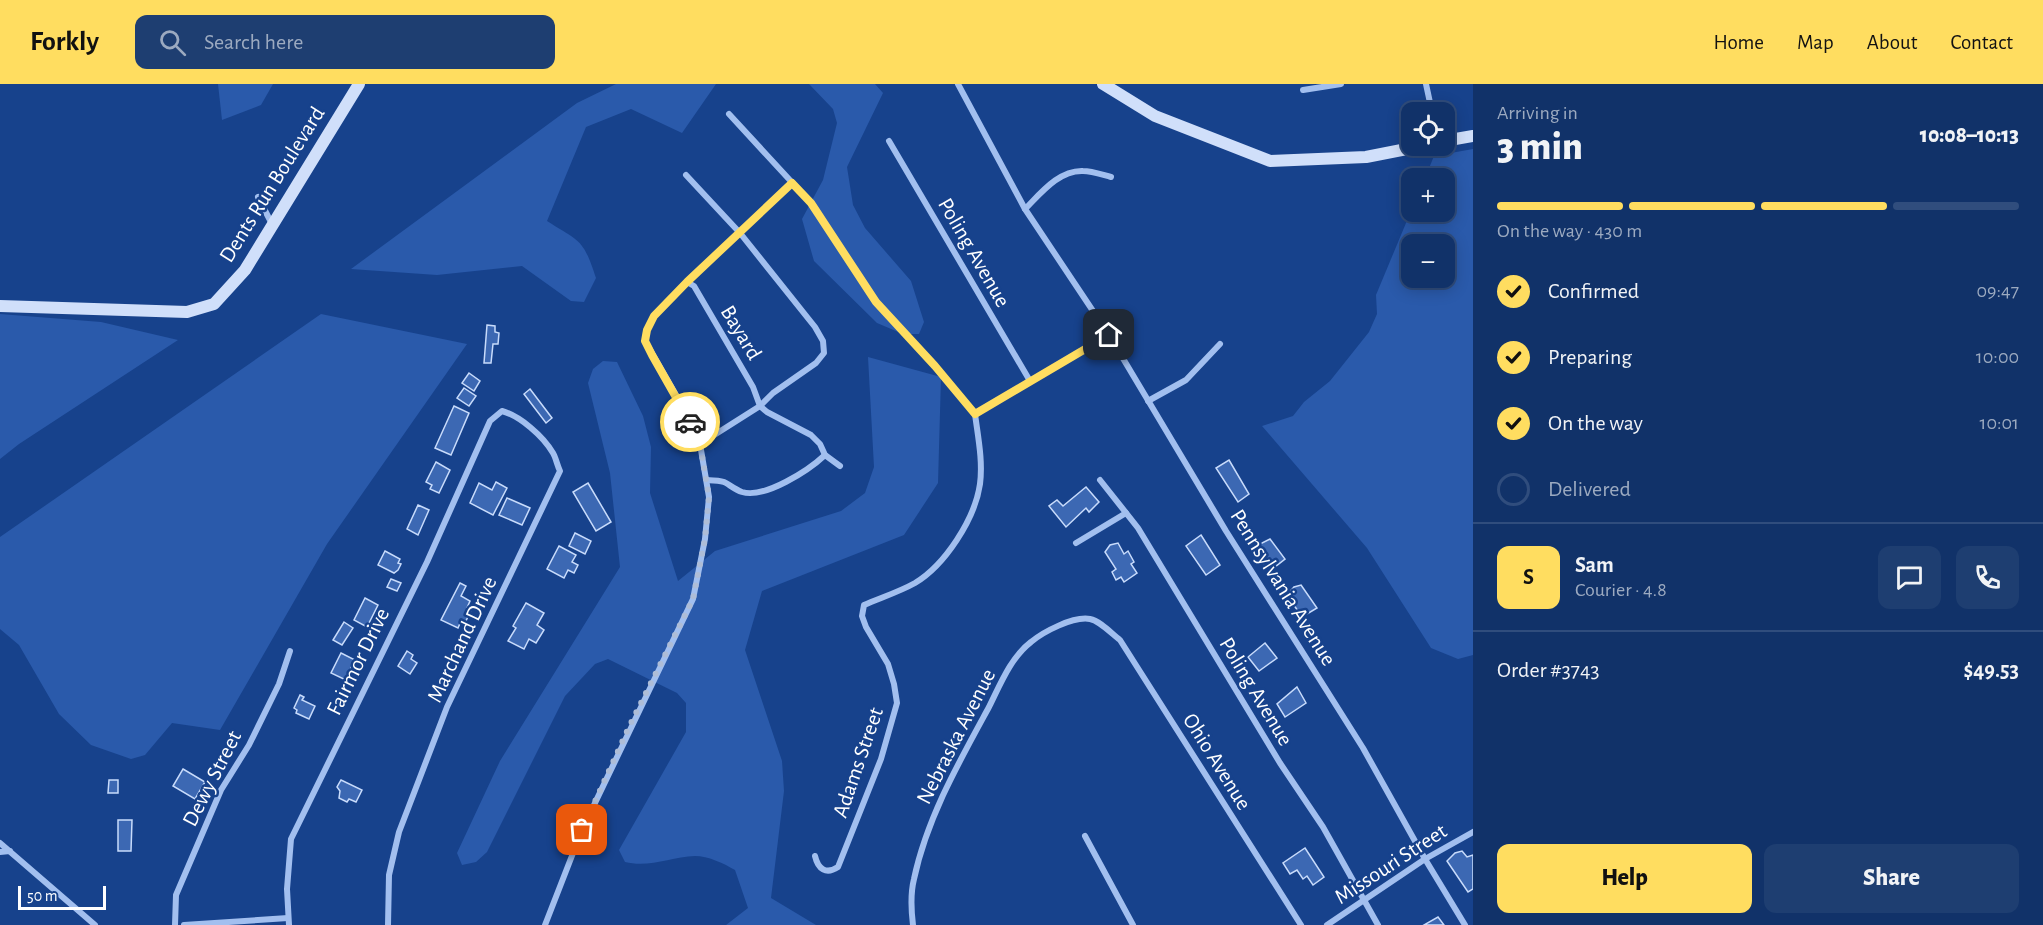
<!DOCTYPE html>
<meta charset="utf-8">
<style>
body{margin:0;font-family:"Alegreya Sans",sans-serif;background:#1e3e71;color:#f1f3f6;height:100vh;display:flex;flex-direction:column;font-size:22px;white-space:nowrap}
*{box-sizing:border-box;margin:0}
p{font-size:20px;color:#9caac0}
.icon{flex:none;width:33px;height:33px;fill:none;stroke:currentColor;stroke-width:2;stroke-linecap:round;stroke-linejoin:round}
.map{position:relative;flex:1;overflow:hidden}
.details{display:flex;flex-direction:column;background:#113269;width:570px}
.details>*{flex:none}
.fabs{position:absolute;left:1401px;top:18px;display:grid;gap:12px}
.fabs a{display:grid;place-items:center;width:54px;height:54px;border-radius:12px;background:#113269;box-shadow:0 3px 15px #0003,0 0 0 2px #304d7d;font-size:30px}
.scale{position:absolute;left:18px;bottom:15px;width:88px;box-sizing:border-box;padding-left:6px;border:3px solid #fff;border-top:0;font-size:16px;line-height:21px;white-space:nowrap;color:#fff;-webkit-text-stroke:4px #17428c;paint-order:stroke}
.pin{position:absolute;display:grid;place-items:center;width:51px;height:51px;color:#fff;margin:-26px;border-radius:12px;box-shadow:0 3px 9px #0006}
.courier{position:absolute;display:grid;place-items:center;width:60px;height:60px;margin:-30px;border:4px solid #ffdd60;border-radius:50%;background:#fff;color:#222;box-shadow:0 2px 8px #0007}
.summary em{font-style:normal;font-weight:800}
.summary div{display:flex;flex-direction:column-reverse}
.summary{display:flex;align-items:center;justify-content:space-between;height:102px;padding:0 24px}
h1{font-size:39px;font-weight:800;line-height:45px}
.bar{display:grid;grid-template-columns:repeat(4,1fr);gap:9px 6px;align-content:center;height:72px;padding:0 24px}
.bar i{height:8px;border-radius:4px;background:#304d7d}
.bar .active{background:#ffdd60}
.bar p{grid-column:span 4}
.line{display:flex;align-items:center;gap:15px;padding:0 24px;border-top:2px solid #304d7d}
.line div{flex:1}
.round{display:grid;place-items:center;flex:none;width:63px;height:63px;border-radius:12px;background:#1e3e71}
ol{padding:0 24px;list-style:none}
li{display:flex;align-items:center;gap:18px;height:66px}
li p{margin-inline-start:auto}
li .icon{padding:6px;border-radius:50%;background:#ffdd60;color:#111;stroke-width:4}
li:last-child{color:#9caac0}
li i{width:33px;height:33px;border:3px solid #304d7d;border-radius:50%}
.button{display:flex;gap:12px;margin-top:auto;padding:12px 24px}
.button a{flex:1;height:69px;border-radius:12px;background:#ffdd60;color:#111;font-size:24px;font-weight:800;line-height:69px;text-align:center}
.button a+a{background:#1e3e71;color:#f1f3f6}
header{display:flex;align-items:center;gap:36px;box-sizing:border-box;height:84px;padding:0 30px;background:#ffdd60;color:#111}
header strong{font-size:28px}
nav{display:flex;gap:33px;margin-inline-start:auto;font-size:21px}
.search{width:420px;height:54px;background:#1e3e71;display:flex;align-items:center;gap:15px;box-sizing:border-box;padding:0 21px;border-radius:12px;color:#9caac0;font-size:22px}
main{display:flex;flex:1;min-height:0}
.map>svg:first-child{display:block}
</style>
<header>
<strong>Forkly</strong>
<div class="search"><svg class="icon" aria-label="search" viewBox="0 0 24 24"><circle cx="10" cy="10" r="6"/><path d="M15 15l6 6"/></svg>Search here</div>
<nav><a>Home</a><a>Map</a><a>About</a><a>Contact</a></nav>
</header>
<main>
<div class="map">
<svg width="1473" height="841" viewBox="0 0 1473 841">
<rect width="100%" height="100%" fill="#17428c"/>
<g fill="#2a5aab" fill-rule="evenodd">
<path d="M218,0H273L261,21L222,36Z"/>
<path d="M616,0H716L682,49L631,25L586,43L547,137C580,158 583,154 596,194L584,218L571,217L522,182L437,191L351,185L577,19Z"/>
<path d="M809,0H875L883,9L847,83L853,121L865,144L911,197L924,238L919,250H903L877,239L814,177L802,135L823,96L837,39L833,25Z"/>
<path d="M1473,65V571L1458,575L1431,564L1367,464L1262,342L1293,332L1304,318L1330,297L1369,248L1377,230L1376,211L1411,127L1444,128V94H1425L1434,72ZM1412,160H1444V194H1412Z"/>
<path d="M0,230L101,238L178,256L19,360L0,375Z"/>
<path d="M321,230L467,260L327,460L220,646L172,639L145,671L131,675L91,661L59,630L19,561L0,545V453Z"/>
<path d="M868,273L941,293L938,399L904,451L762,507L745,566L782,677L784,707L771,814L816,841H726L748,824L735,786C723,779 708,772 695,772C671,773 649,784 625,778L619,766L686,648V619L677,609L608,575L595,580L565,612L487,768L476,778L462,781L457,769L500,677L620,483L610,389L588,299L593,285L603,277L617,278L643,332L651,363L650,409L678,497L715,467L841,427L865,409L874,383Z"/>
</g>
<g fill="#3c68b3" stroke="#c8dbfb" stroke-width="1.5">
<path d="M487,241L495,242V248L499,249L498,260H493L491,279H484Z"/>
<path d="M469,289L480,297L474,307L462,299Z"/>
<path d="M464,304L476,312L469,322L457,314Z"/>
<path d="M530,305L552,334L546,339L524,310Z"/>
<path d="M454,322L469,329L451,371L435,364Z"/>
<path d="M1229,376L1249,410L1238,418L1216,384Z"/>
<path d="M436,378L450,386L439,409L430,405L432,401L426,398Z"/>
<path d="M496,398L507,404L493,431L470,419L479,399L492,406Z"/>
<path d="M588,399L611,438L596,447L573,408Z"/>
<path d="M1086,403L1099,418L1089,428L1086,424L1066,443L1049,422L1057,416L1063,422Z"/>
<path d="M507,414L530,424L522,441L499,431Z"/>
<path d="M418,421L429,426L418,451L407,445Z"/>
<path d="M575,449L591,457L585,470L569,462Z"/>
<path d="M1201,451L1220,481L1206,491L1186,462Z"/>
<path d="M1270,455L1285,475L1271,486L1267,478L1264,480L1259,471L1262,467L1258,461Z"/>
<path d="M1118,459L1124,470L1128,467L1134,478L1131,480L1137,489L1124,498L1121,493L1116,496L1112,488L1116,485L1105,468L1110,461Z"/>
<path d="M559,462L576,471L572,478L578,481L574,489L568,486L564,494L547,485Z"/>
<path d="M385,467L400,475L398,479L401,480L398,486L394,489L378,481Z"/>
<path d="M391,495L401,499L397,507L387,503Z"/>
<path d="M460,499L466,502L461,512L470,517L467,524L471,526L465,539L461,537L458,544L441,536Z"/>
<path d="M1301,501L1317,524L1302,533L1287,511L1294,503Z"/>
<path d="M365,514L378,521L367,543L354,536Z"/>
<path d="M526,519L544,529L537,541L544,546L536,559L529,555L524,565L508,557L516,544L513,542Z"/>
<path d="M344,538L353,544L342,561L333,556Z"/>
<path d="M1265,559L1277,574L1259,587L1248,573Z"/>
<path d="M407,567L413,571L411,575L417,579L410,590L398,582Z"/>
<path d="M341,569L355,576L351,584L355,587L350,598L331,589Z"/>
<path d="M1297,603L1306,619L1285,633L1277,620Z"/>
<path d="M300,611L304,613L302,616L315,622L309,635L296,629L297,626L294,624Z"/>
<path d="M183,685L205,698L195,715L173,702Z"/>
<path d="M109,696H118V709H108Z"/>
<path d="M341,696L362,706L356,718L349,715L347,718L339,714L340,707L337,703Z"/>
<path d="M118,736H132L131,767H118Z"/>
<path d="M1305,764L1324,793L1313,801L1307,792L1303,795L1297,786L1290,790L1283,779Z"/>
<path d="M1462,767L1467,773L1473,771V805L1468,808L1447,777L1455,769Z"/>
<path d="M1438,833L1444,841H1424Z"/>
</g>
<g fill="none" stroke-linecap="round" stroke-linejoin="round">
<g stroke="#a2bfef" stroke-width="6">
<path d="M958,0L1025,125L1109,251L1226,447L1363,664L1425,775L1465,841"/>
<path d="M1426,0L1432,28"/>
<path d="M1303,6L1341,0"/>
<path d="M729,30L811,119L876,218L935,282L975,330"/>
<path d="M889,57L1030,297"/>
<path d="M686,91L740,149L815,243L823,257L824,269L816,279L773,309L760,322L700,360"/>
<path d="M258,113L273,142"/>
<path d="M1025,125C1041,109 1059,86 1083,87C1092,87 1103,91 1111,93"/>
<path d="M687,198L694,202L753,303L760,322L767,328L811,351L820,360L825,371L840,382"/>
<path d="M1148,317L1186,296L1220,260"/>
<path d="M707,396C713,397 721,396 726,399C731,402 736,406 742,408C765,415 809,386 825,371"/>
<path d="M1100,396L1138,444L1280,679L1323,743L1378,841"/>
<path d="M1076,459L1126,429"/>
<path d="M1085,752L1133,841"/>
<path d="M0,759L95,841"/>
<path d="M0,768L10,767"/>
<path d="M815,772C818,785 826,791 838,783L881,675L897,619L894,600L888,580L866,543L862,532L864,521C880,514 899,508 915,499C945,481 975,435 980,400C983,377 978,353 975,330L1109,251"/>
<path d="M175,841L176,811L221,706L249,661L279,600L290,567"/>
<path d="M184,841L288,834"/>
<path d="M289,841L287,805L291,755L427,478L490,337L502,327C520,332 543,352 553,369C556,374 557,381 560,387L447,623L399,748L389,791L388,841"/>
<path d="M545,841L582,746L693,515L705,455L709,413L700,360L680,318L645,257L647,246L654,232L687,198L792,99"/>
<path d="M913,841C911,825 910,811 914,795C927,734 959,678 989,623C1000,601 1011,573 1031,558C1043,548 1073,532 1090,535C1100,537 1111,549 1120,556L1301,841"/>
<path d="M1327,841L1425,775L1473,748"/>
</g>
<g stroke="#d0dffa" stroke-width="12">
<path d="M1103,0L1155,32L1270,77L1366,73L1422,62"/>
<path d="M1444,57L1473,52"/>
<path d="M0,222L187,228L214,220L245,186L359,0"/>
</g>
</g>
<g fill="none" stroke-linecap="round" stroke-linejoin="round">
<path stroke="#aebdd7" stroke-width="6" stroke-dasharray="0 10.8" d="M582,746L629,643L693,515L705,455L709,413L700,360L690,338"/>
<path stroke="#ffdd60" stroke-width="8" d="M690,338L652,271L645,257L647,246L654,232L687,198L792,99L811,119L876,218L935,282L975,330L1109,251"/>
</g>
<g text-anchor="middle" stroke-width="5" stroke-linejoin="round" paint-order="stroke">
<g font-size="22" fill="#fff" stroke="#17428c">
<text transform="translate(271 100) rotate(-58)" y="8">Dents Run Boulevard</text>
<text transform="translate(975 168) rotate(60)" y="8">Poling Avenue</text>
<text transform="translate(742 248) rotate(59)" y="8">Bayard</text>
<text transform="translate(1284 503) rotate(58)" y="8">Pennsylvania Avenue</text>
<text transform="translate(461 555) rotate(-65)" y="8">Marchand Drive</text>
<text transform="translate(357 577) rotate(-64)" y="8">Fairmor Drive</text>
<text transform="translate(1257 607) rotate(59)" y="8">Poling Avenue</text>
<text transform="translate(955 652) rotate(-63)" y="8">Nebraska Avenue</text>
<text transform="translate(1218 677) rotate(58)" y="8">Ohio Avenue</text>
<text transform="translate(857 678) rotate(-71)" y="8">Adams Street</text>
<text transform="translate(211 694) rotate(-63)" y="8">Dewy Street</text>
<text transform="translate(1390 779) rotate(-33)" y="8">Missouri Street</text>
</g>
</g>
</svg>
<div class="fabs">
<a><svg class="icon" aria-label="locate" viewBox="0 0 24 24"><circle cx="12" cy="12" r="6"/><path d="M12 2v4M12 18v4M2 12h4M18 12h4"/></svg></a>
<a>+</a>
<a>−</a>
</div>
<div class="scale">50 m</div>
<div class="pin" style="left:582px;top:746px;background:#ea580c"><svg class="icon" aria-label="bag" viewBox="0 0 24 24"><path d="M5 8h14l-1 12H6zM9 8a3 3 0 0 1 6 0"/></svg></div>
<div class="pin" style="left:1109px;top:251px;background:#1f2937"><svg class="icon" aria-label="home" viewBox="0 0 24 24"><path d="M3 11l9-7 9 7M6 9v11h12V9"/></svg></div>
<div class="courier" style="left:690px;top:338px"><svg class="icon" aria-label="car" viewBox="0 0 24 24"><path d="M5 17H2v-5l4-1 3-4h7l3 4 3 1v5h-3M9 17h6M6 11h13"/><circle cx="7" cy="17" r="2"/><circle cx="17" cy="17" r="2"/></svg></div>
</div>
<section class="details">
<div class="summary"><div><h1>3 min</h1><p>Arriving in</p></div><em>10:08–10:13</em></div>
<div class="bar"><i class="active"></i><i class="active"></i><i class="active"></i><i></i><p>On the way · 430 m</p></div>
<ol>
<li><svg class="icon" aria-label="check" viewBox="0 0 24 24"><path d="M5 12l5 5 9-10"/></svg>Confirmed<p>09:47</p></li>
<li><svg class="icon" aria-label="check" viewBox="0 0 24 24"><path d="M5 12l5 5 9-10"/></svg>Preparing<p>10:00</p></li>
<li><svg class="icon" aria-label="check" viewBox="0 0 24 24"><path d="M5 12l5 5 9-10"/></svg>On the way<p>10:01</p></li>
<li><i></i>Delivered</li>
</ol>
<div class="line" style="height:108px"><b class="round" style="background:#ffdd60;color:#111">S</b><div><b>Sam</b><p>Courier · 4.8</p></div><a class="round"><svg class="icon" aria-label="chat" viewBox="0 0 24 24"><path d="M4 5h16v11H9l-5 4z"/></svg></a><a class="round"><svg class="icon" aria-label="phone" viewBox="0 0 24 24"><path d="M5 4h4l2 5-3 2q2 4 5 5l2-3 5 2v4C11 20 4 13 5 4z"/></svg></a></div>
<div class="line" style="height:78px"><div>Order #3743</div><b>$49.53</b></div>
<div class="button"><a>Help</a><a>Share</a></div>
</section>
</main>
